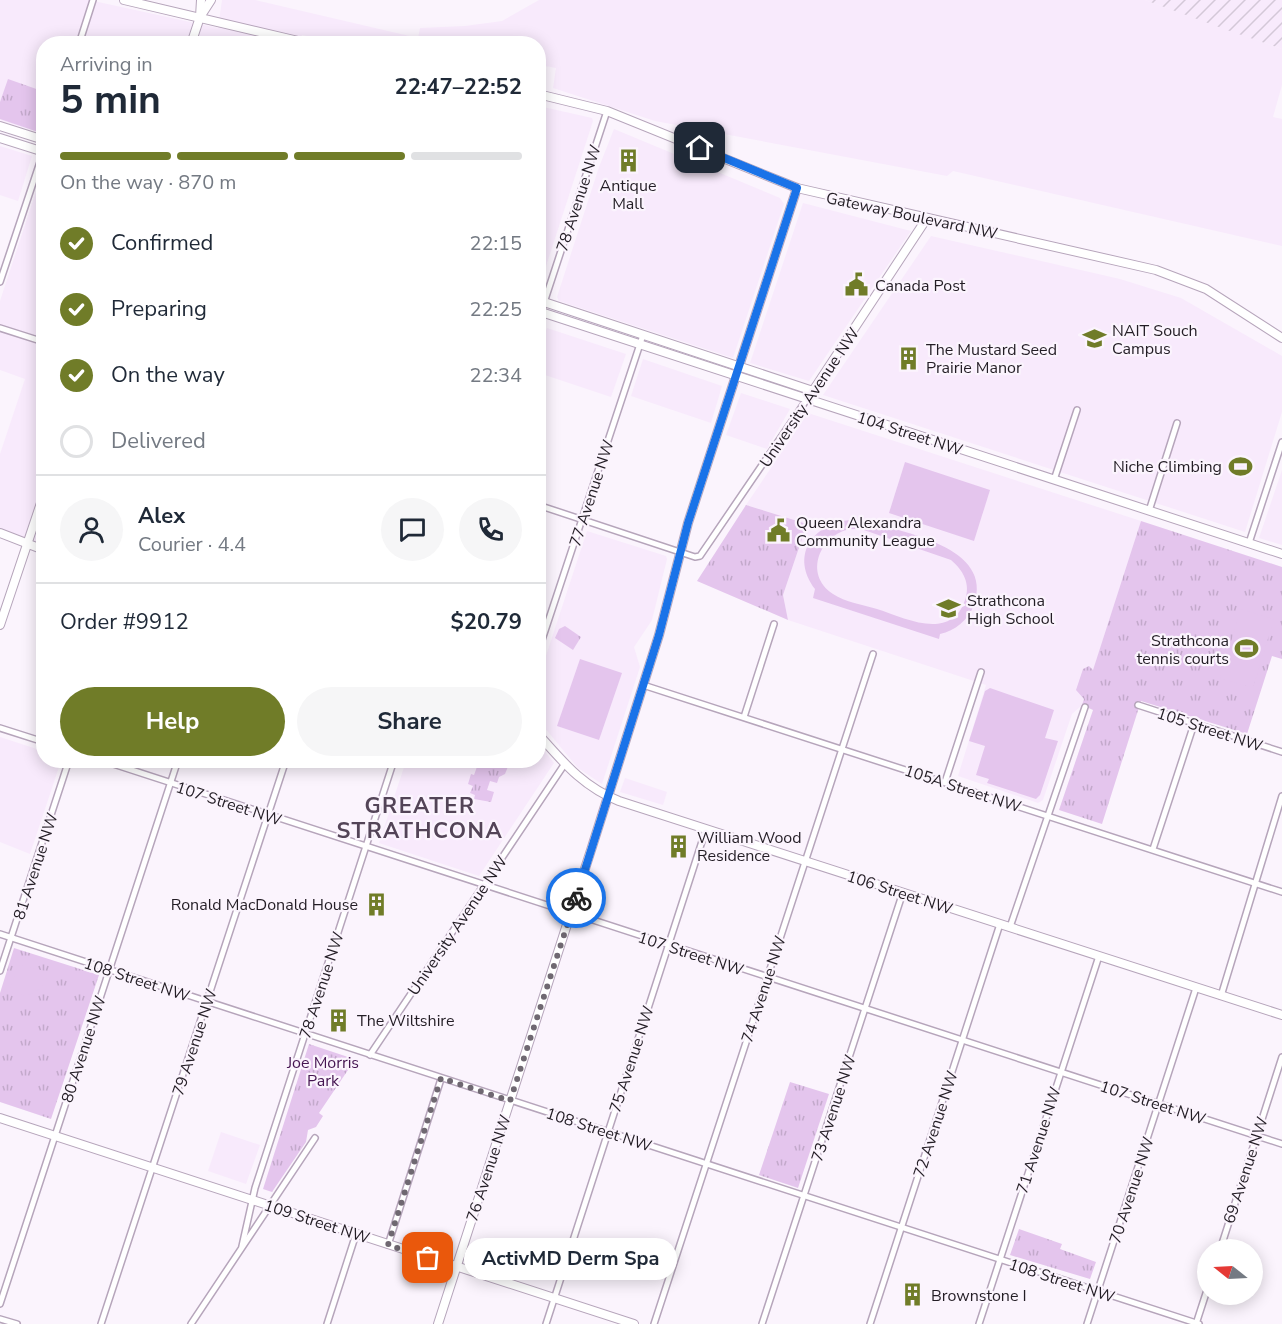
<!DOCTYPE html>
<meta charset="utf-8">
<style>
body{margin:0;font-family:"Nunito Sans",sans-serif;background:#f6f6f7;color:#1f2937;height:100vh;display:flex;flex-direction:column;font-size:22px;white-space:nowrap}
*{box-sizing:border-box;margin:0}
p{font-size:20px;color:#747a83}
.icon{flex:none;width:33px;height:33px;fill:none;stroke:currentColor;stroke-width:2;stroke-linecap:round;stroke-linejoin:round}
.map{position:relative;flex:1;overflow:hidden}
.sheet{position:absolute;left:36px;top:36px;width:510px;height:732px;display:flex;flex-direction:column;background:#fff;border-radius:24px;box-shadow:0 3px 15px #0003}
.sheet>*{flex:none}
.needle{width:39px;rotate:288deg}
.controls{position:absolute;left:1197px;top:1239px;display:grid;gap:12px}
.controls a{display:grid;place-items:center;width:66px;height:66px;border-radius:50%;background:#fff;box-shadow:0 3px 15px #0003;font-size:30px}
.pin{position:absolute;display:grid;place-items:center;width:51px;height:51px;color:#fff;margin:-26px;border-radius:12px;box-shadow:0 3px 9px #0006}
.courier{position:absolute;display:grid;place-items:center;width:60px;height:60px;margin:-30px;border:4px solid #1a73e8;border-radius:50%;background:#fff;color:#222;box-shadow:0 2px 8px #0007}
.bubble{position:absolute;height:42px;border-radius:21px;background:#fff;box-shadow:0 3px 15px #0003;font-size:20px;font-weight:700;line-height:42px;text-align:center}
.overview em{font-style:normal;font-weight:700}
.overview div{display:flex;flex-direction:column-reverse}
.overview{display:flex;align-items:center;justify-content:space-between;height:102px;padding:0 24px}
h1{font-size:39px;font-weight:700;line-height:45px}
.bar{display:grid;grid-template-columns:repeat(4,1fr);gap:9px 6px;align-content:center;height:72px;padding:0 24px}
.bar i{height:8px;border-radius:4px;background:#e0e1e3}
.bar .selected{background:#707c28}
.bar p{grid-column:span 4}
.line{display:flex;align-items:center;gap:15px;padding:0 24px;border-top:2px solid #e0e1e3}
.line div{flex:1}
.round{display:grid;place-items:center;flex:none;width:63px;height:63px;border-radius:32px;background:#f6f6f7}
ol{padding:0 24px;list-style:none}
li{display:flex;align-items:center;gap:18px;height:66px}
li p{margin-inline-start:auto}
li .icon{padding:6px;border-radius:50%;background:#707c28;color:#fff;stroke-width:4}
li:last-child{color:#747a83}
li i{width:33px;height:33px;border:3px solid #e0e1e3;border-radius:50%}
.primary-button{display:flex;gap:12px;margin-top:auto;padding:12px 24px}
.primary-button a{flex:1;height:69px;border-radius:36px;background:#707c28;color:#fff;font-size:24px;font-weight:700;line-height:69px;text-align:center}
.primary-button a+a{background:#f6f6f7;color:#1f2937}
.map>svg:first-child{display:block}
</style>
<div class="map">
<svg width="1282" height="1324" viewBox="0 0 1282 1324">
<defs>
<pattern id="industrial-furrows" width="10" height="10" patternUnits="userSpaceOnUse" patternTransform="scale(1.5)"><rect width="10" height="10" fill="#f8eafc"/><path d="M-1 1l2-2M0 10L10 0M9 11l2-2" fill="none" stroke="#d4c8d8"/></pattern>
<pattern id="grass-tufts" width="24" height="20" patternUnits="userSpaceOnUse" patternTransform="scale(1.5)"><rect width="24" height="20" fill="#e4c5ed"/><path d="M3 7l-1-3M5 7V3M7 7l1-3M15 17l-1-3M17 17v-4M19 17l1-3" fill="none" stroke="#c3a9cb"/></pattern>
</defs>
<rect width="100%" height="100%" fill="#fbf4fd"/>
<g fill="#f8eafc">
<path d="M0,0H89L218,28L222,0H255L418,38L420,28L465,26L502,21L539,0H1145L1282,49V85L1273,117L1282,119V246L953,171L947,176L655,121L553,88L556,68L539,65L538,44H344L302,35L299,44H44L43,134L0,120Z"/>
<path d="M539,106L592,118L593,121L539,288Z"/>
<path d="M614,129L780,198L784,204L733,358L559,301L557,297L599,167Z"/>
<path d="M0,146L32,156L18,201L0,195Z"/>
<path d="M43,170V544L0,529V454L25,379L0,370V301Z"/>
<path d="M803,203L911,231L809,381L750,363Z"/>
<path d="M931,236L1120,279L1181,298L1282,356V412L1245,532L823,395Z"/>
<path d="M547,328L626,354L611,397L539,373V351Z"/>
<path d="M643,359L722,386L711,423L631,396Z"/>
<path d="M741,393L790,409L767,449L726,435Z"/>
<path d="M808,413L1141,521L1082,705L1072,714L1043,800L1038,803L958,776L986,685L788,620L783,595L807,524L746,505Z"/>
<path d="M1282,470V545L1259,538Z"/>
<path d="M587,531L666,556L667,559L652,620L634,647L640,667L602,784L578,768L539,721V677Z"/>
<path d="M0,737L43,751L44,760L61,761L30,854L0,842Z"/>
<path d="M539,744L554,763L479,876L379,843L406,761L538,760Z"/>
<path d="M625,778L667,792L663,805L620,792Z"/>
<path d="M221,1132L260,1145L246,1184L208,1171Z"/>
</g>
<path fill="url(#industrial-furrows)" d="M1145,0H1282V49L1227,30Z"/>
<g fill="url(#grass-tufts)">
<path d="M8,79L42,91L44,126L41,133L0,119V102Z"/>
<path d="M746,505L807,524L783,595L788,620L697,581Z"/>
<path d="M1141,521L1282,567V659L1272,656L1247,734L1141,701L1102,824L1059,810L1093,710L1082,705L1084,699L1076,690L1083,669L1089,666L1093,670Z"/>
<path d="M565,626L581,637L573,650L555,638L559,629Z"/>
<path d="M491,761L509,764L505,774L499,777L497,783L490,781L487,790L494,792L491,802L474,799L475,795L470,793L473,786L468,784L471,774L474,775L478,764L483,766L485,761L490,763Z"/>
<path d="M14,948L99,975L51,1119L0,1102V993Z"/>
<path d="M309,1044L360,1061L355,1069L350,1067L319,1113L323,1116L316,1127L308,1130L306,1142L272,1192L263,1189Z"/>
<path d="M790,1082L829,1094L798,1188L759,1175Z"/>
<path d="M1019,1229L1062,1244L1060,1249L1096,1262L1090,1279L1010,1255Z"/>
</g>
<g fill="#e4c5ed" fill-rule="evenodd">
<path d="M905,462L990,490L974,541L889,513Z"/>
<path d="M850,520H864C902,533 995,546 974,605C968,620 955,631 940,634L939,639L813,598L815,589C790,556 812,524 850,520ZM850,529H861L951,560C963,570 971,584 965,600C951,642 905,618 877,609C863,605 845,602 833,594C803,574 820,535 850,529Z"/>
<path d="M1241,609L1274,619L1253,688L1220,678Z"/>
<path d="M580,659L622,673L599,740L557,726Z"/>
<path d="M990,688L1054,710L1045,738L1058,741L1040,795L1036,799L987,783L989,779L976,775L985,746L969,741L985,691Z"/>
<path d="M22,965L48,972L49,974L41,988L27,996L9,992L18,966Z"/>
</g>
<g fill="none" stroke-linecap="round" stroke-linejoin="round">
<defs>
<g id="street">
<path d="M79,44L93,0"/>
<path d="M0,282L44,150"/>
<path d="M538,321L607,111"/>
<path d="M0,328L44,342"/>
<path d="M1054,480L1077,410"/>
<path d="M538,505L695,557L700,556L807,399"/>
<path d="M1149,511L1177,423"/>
<path d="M1249,543L1282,442"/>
<path d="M538,652L643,335"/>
<path d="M643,685L1282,892"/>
<path d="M1138,705L1282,752"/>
<path d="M744,717L774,624"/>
<path d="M0,728L44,742"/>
<path d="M101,760L1282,1144"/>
<path d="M945,782L981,672"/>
<path d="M1153,849L1194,724"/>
<path d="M1010,927L1085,707"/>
<path d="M0,934L1199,1324"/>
<path d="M0,971L69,760"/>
<path d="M1221,996L1282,796"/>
<path d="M370,1055L564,765"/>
<path d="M388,1245L441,1079"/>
<path d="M242,1246L255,1188L394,760"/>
<path d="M1220,1250L1282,1057"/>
<path d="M0,1304L178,760"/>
<path d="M0,1319L17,1324"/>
<path d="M101,1324L286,760"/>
<path d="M191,1324L315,1138"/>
<path d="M327,1324L356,1234"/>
<path d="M546,1324L706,829"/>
<path d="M654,1324L873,654"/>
<path d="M762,1324L903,892"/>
<path d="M870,1324L1000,924"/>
<path d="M979,1324L1099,956"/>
<path d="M1087,1324L1196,988"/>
<path d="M1196,1324L1208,1287"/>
</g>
<g id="secondary">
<path d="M124,0L311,44"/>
<path d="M200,17L211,0"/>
<path d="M191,44L200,17L201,0"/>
<path d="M538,94L607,111L797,188L1156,270L1206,289L1282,338"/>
<path d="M0,126L44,140"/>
<path d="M0,138L44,152"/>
<path d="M538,300L813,391"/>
<path d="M538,311L1282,554"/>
<path d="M811,394L927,218"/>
<path d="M0,533L44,550"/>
<path d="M0,625L44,494"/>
<path d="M538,734C563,762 583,787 619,801L1282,1015"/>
<path d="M0,1118L634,1324"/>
<path d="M438,1324L592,847L659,635L688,523L797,188"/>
</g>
</defs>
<use href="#street" stroke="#b6a5bb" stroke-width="8"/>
<use href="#secondary" stroke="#b6a5bb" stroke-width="10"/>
<use href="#street" stroke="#fff" stroke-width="5"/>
<use href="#secondary" stroke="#fff" stroke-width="8"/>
</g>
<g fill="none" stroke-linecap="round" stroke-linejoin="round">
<path stroke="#6f6871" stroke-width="6" stroke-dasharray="0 10.8" d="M428,1258L388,1245L441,1078L510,1101L576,898"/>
<path stroke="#1a73e8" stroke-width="8" d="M576,898L659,635L688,523L797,188L700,148"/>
</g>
<defs>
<symbol id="building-bare" viewBox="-9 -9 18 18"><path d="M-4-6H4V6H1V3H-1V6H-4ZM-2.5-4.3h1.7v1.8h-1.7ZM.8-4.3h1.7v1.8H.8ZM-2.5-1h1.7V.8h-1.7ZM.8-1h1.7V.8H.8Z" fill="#707c28" stroke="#fbf4fd" stroke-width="2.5" paint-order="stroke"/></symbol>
<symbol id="civic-bare" viewBox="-9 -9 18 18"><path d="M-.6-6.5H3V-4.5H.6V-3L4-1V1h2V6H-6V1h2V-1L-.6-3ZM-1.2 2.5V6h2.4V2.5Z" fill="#707c28" stroke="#fbf4fd" stroke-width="2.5" paint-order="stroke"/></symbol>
<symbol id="university-bare" viewBox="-9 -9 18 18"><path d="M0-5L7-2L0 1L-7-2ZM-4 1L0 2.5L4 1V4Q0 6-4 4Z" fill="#707c28" stroke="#fbf4fd" stroke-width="2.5" paint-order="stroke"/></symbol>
<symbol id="stadium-bare" viewBox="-9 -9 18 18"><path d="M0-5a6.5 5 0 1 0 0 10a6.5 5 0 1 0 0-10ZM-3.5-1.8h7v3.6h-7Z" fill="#707c28" stroke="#fbf4fd" stroke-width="2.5" paint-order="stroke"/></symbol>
<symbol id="school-bare" viewBox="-9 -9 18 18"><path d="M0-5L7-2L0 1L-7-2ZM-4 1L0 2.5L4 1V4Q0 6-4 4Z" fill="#707c28" stroke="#fbf4fd" stroke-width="2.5" paint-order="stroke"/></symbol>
</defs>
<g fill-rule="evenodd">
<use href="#building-bare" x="612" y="144" width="33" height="33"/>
<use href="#civic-bare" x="840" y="268" width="33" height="33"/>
<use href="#university-bare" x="1078" y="322" width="33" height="33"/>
<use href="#building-bare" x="892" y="342" width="33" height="33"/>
<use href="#stadium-bare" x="1224" y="450" width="33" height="33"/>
<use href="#civic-bare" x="762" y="514" width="33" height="33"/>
<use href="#school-bare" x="932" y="592" width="33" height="33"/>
<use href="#stadium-bare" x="1230" y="632" width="33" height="33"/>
<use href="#building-bare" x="662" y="830" width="33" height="33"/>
<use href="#building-bare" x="360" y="888" width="33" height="33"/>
<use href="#building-bare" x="322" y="1004" width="33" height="33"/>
<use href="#building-bare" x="896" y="1278" width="33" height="33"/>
</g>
<g text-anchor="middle" stroke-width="4.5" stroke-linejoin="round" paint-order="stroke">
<g font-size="16" fill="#231d25" stroke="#fbf4fd" text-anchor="start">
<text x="628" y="191" text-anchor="middle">Antique<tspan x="628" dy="18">Mall</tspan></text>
<text x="875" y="291">Canada Post</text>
<text x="1112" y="336">NAIT Souch<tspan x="1112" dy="18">Campus</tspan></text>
<text x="926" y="355">The Mustard Seed<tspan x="926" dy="18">Prairie Manor</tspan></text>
<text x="1222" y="472" text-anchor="end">Niche Climbing</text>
<text x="796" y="528">Queen Alexandra<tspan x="796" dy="18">Community League</tspan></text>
<text x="967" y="606">Strathcona<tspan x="967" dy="18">High School</tspan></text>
<text x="1229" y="646" text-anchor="end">Strathcona<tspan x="1229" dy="18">tennis courts</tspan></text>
<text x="697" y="843">William Wood<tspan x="697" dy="18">Residence</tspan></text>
<text x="358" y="910" text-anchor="end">Ronald MacDonald House</text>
<text x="357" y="1026">The Wiltshire</text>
<text x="931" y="1301">Brownstone I</text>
</g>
<g font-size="16" fill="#231d25" stroke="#fbf4fd">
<text transform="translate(578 198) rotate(-72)" y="6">78 Avenue NW</text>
<text transform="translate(912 215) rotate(12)" y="6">Gateway Boulevard NW</text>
<text transform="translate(809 397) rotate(-56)" y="6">University Avenue NW</text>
<text transform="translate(910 433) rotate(18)" y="6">104 Street NW</text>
<text transform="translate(591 493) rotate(-72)" y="6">77 Avenue NW</text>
<text transform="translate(1210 729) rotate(18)" y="6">105 Street NW</text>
<text transform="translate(963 788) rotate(18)" y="6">105A Street NW</text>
<text transform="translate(229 803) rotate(18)" y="6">107 Street NW</text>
<text transform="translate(35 866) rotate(-72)" y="6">81 Avenue NW</text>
<text transform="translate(900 892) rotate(18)" y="6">106 Street NW</text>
<text transform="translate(457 925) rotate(-56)" y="6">University Avenue NW</text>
<text transform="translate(691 953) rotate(18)" y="6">107 Street NW</text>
<text transform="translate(137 979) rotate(18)" y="6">108 Street NW</text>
<text transform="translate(321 985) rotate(-72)" y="6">78 Avenue NW</text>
<text transform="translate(763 989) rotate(-72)" y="6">74 Avenue NW</text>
<text transform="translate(194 1042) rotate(-72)" y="6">79 Avenue NW</text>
<text transform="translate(83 1049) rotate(-72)" y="6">80 Avenue NW</text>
<text transform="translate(631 1059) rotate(-72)" y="6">75 Avenue NW</text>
<text transform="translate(1153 1102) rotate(18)" y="6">107 Street NW</text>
<text transform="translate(833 1108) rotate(-72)" y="6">73 Avenue NW</text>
<text transform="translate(935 1124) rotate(-72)" y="6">72 Avenue NW</text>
<text transform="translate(599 1129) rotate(18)" y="6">108 Street NW</text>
<text transform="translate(1038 1140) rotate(-72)" y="6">71 Avenue NW</text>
<text transform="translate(488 1168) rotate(-72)" y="6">76 Avenue NW</text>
<text transform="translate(1245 1170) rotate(-72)" y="6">69 Avenue NW</text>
<text transform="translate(1131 1190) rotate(-72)" y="6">70 Avenue NW</text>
<text transform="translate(317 1221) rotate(18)" y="6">109 Street NW</text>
<text transform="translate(1062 1280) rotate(18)" y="6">108 Street NW</text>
</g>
<g font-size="16" fill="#451551" stroke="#fbf4fd">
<text x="323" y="1068">Joe Morris<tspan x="323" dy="18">Park</tspan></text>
</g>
<g font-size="22" font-weight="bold" letter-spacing="1.5" fill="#534457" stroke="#fbf4fd">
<text x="420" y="813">GREATER<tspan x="420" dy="25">STRATHCONA</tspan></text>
</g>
</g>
</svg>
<div class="controls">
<a><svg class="needle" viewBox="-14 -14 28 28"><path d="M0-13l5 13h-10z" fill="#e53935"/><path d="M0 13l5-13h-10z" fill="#747a83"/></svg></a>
</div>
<div class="pin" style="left:428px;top:1258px;background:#ea580c"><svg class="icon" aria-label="bag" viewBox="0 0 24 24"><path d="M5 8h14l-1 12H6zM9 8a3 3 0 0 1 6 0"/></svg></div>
<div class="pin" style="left:700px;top:148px;background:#1f2937"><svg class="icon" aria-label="home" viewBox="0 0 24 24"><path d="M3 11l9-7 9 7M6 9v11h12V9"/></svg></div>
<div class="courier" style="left:576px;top:898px"><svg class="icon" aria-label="bike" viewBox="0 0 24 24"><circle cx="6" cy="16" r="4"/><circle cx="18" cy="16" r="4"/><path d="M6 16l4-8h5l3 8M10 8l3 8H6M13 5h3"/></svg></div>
<div class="bubble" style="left:464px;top:1238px;width:213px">ActivMD Derm Spa</div>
<section class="sheet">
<div class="overview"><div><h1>5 min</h1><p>Arriving in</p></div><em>22:47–22:52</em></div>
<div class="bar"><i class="selected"></i><i class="selected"></i><i class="selected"></i><i></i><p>On the way · 870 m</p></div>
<ol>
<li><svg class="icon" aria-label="check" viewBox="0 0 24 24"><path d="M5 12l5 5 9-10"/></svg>Confirmed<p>22:15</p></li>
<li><svg class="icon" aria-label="check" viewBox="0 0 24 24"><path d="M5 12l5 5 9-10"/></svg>Preparing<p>22:25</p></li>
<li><svg class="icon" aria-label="check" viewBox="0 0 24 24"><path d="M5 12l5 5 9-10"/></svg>On the way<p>22:34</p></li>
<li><i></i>Delivered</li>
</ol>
<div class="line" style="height:108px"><a class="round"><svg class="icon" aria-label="person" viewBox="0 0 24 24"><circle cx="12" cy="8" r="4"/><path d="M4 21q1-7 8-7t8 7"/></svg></a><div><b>Alex</b><p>Courier · 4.4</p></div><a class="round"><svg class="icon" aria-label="chat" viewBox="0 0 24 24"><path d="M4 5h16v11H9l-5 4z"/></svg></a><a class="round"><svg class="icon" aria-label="phone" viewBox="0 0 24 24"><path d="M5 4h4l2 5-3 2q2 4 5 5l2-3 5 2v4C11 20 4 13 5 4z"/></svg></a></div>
<div class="line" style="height:78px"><div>Order #9912</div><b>$20.79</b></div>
<div class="primary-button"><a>Help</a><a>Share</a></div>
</section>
</div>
